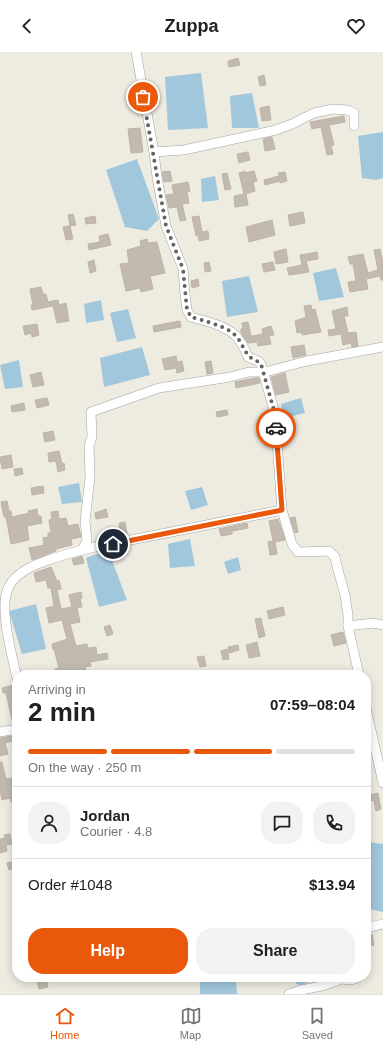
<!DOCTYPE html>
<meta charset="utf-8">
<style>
body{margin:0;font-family:Arial,sans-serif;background:#f2f2f2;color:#202124;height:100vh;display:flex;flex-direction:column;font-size:15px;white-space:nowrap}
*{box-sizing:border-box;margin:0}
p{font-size:13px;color:#757577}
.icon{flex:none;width:22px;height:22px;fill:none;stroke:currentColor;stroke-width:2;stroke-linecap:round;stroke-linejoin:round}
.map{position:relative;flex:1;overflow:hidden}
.drawer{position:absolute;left:12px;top:618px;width:359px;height:312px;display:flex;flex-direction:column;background:#fff;border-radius:16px;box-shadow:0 2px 10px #0003}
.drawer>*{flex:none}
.pin{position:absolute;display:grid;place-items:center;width:34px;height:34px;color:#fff;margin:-17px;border:2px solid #fff;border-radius:50%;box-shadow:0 1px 4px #0007}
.courier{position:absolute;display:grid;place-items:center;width:40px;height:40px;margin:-20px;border:3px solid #ea580c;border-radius:50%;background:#fff;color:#222;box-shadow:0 1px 5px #0007}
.summary em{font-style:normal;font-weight:600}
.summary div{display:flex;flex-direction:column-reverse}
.summary{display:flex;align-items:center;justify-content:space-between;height:68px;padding:0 16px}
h1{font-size:26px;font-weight:600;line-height:30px}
.bar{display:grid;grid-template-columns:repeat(4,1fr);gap:6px 4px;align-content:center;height:48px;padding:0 16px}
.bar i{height:5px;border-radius:3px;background:#e0e0e0}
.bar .on{background:#ea580c}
.bar p{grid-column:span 4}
.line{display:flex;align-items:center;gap:10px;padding:0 16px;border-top:1px solid #e0e0e0}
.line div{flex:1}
.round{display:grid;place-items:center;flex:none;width:42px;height:42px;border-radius:16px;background:#f2f2f2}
.button{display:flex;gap:8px;margin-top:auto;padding:8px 16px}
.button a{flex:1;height:46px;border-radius:16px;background:#ea580c;color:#fff;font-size:16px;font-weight:600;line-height:46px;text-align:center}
.button a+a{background:#f2f2f2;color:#202124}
header{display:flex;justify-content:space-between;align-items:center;height:52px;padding:0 16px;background:#fff;font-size:18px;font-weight:600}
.menu{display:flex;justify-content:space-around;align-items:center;height:56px;border-top:1px solid #e0e0e0;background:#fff;font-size:11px;color:#757577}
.menu a{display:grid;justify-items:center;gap:2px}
.menu .on{color:#ea580c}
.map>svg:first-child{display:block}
</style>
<header><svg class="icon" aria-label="back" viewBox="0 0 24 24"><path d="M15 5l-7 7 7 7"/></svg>Zuppa<svg class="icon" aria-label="heart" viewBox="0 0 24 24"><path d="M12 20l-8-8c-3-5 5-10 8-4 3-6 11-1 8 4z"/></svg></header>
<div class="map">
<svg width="383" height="942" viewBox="0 0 383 942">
<rect width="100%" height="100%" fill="#eeebe1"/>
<g fill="#a1c7dc">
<path d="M201,21L208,76L168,78L165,25Z"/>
<path d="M252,41L259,76H232L230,44Z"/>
<path d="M383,80V126L376,128L362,126L358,84Z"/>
<path d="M137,107L159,167L147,179L125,175L106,118Z"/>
<path d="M215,124L219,148L202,150L201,127Z"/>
<path d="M336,216L344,245L319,249L313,221Z"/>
<path d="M249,224L258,260L227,265L222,229Z"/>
<path d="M101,248L104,268L86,271L84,252Z"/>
<path d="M128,257L136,286L117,290L110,261Z"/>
<path d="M142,295L150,323L104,335L100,306Z"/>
<path d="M19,308L23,335L5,337L0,313Z"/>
<path d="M301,346L305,361L283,366L281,352Z"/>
<path d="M79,431L82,450L62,452L58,435Z"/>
<path d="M202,435L208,453L191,458L185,439Z"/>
<path d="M190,487L195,514L170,516L168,492Z"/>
<path d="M108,498L127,548L99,555L86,506Z"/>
<path d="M238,505L241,518L228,522L224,510Z"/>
<path d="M36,552L46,597L22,602L9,559Z"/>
<path d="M366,790L383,792V860L366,856Z"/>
<path d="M200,925H236L237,942H200Z"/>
<path d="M288,925H314L313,928L300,934Z"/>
</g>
<g fill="#c2bab1" stroke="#bfb4a4">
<path d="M238,6L240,13L229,15L228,9Z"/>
<path d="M264,23L266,33L260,34L258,25Z"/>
<path d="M269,54L271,68L262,69L260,56Z"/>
<path d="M344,64L345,70L329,73L334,93L331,94L333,102L327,103L321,75L312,77L310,70Z"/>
<path d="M140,76L143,100L131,101L128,77Z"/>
<path d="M272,85L275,97L265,99L263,87Z"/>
<path d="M248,100L250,108L239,111L237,102Z"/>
<path d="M170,119L172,129L164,130L162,120Z"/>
<path d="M245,119V121L254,119L257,129L253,130L255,139L246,142L248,153L235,155L234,144L244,142L239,121Z"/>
<path d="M285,120L287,129L280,131V129L265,133L264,128L279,124L278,121Z"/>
<path d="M227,121L231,137L225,138L222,122Z"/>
<path d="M188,130L190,139L187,140L189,151L182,152L186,168L180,169L177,155L169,156L166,143L174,142L172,133Z"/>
<path d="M303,160L305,171L290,174L288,163Z"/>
<path d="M73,162L76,173L70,174L68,163Z"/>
<path d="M95,164L96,171L86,172L85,166Z"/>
<path d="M199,164L202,180L208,179L209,187L199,189L198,183L196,184L192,165Z"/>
<path d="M272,168L275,183L249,190L246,175Z"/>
<path d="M70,174L73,187L66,188L63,175Z"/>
<path d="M108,182L111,193L89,198L88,192L100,190L99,184Z"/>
<path d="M147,187L148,191L157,190L165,221L150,224L153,237L141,240L140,236L126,239L120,212L129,211L127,198L141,194L140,189Z"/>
<path d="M286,197L288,210L276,212L274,200Z"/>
<path d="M380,197L383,211V228H381L380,224L366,227L368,237L350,240L348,230L356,229L353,212H350L348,205L363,202L368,221L378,218L374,198Z"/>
<path d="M317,200L318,207L306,209L309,220L289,223L287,216L302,213L300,203Z"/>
<path d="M94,208L96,219L90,221L88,210Z"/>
<path d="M209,210L211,219L205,220L204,211Z"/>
<path d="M273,210L275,218L264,220L262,212Z"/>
<path d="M198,227L199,234L192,236L191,229Z"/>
<path d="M41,235L43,242H46L48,250L58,248L59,253L66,251L69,269L57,271L53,254L32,258L31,253H33L30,237Z"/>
<path d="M311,253L312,258L315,257L321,280L302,283V280L297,281L295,269L306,265L304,254Z"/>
<path d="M347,255L348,264H344L348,281L356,280L358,294L352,295L351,291L343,293L341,282L329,284L328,278L336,277L332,259Z"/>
<path d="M180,269L181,275L154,280L153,274Z"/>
<path d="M248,270L251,284L263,282L262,277L271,274L274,283L269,284L271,292L258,294L257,290L248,291L241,281V277L243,276L242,271Z"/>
<path d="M37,272L39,283L32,285L31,281L25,283L23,274Z"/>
<path d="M304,293L306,303L293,306L291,295Z"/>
<path d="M176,304L177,310L182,309L184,319L177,321L176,316L165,318L162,307Z"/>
<path d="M211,309L213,321L207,322L205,310Z"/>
<path d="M41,320L44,333L33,335L30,323Z"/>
<path d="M285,321L289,340L276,343L271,325Z"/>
<path d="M254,326H259L260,331L236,336L235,330Z"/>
<path d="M47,346L49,353L37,356L35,348Z"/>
<path d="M24,351L25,358L12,360L11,354Z"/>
<path d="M227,358L228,363L217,365L216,360Z"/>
<path d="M53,379L55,388L45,390L43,381Z"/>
<path d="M59,399L62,412L64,411L65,418L58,420L56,409L49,410L48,401Z"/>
<path d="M11,403L13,415L2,417L0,405Z"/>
<path d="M22,416L23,422L15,424L14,417Z"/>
<path d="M43,434L44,441L32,443L31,436Z"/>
<path d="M7,449L9,459H11L12,465L29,461L28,459L37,457L38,464H41L42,471L27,474L29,488L11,492L6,465H4L1,450Z"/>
<path d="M106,457L108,465L96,467L95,461Z"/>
<path d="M58,459L59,467L66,466L68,474L78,472L81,485L71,487L72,493L56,497V499L32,508L29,496L44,493L43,486L48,485V481H51L49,468L52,467L51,460Z"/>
<path d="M295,465L298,480L295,481L290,466Z"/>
<path d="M278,467L285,488L275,490L277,502L270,503L268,490L273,489L269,469Z"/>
<path d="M125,470L127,482L121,484L119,471Z"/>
<path d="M247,471L248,476L232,479V482L221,484L219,477Z"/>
<path d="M82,504L84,511L74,513L72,507Z"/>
<path d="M51,515L57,529L59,528L61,537L57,538L61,557L72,555L69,543L81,540L82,546L80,547L82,555L77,556L80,570L70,572L76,594L87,592L88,596L96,595L97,603L107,601L108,607L90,610L91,614L85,615L87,621L80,623H56L55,617L59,616L54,597L53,598L52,592L67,587L62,568L49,571L46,556L54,554L51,536H48L46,528L36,530L34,521Z"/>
<path d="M283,555L285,563L269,567L267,559Z"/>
<path d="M261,566L265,584L259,586L255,567Z"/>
<path d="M110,573L113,582L107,584L104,575Z"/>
<path d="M343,580L346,591L334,594L331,583Z"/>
<path d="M257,590L260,604L249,606L246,593Z"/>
<path d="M238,593L239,598L229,601L228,595Z"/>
<path d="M227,597L229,607L223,608L221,599Z"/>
<path d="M204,604L206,614L200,615L197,605Z"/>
<path d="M14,633L16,640H17V671L13,672L6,641H3L2,636Z"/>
<path d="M17,683V688L5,691L8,702L0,704V686Z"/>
<path d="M0,710H2L6,727L12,726L16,749L11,750L10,746L2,748L0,738Z"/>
<path d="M378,741L381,757L376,759L374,748L366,750V744Z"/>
<path d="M10,782L12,792L6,793L7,799L0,801V787L5,786L4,783Z"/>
<path d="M17,809V816L9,818L7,811Z"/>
<path d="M372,882L374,893L366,894V883Z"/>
<path d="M36,925H46L48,935L39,937Z"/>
</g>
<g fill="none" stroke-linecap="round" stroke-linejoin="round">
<defs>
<g id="minor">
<path d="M136,0L154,100L157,125L166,174L183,217L185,242L187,258L191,265C205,269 224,273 235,283C241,289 245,297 248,305L258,309L261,312L275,362L282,458L292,492L298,500L329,499L335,505L338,518L345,543L348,563V574L373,571L383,573"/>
<path d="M154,100L184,98L276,78L292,72L314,61L333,57L347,58L354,61V74"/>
<path d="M82,498L87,489L85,469L90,425L89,394L92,385L91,360L159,336L230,325L249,320H265L307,309L383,295"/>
<path d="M348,574L359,623"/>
<path d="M17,626C12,604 0,560 7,539C12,524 29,515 43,510C75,498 108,492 141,486C188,477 235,467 282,458"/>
<path d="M366,656L383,731"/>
<path d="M0,680L17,677"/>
<path d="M366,876L383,872"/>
<path d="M289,942L301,938L322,934L342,927L351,928L357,926L358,925"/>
</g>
</defs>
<use href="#minor" stroke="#a3a3a3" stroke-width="10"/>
<use href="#minor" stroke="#fff" stroke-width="9"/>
</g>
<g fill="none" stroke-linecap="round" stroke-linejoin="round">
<path stroke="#666461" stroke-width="4" stroke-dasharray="0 7.2" d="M143,45L166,174L183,217L187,258L191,265C204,269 223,273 234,282C241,288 243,297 248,303C251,307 257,308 261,312L275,362L276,376"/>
<path stroke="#ea580c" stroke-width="5" d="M113,492L282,458L276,376"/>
</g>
</svg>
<div class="pin" style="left:143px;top:45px;background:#ea580c"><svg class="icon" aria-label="bag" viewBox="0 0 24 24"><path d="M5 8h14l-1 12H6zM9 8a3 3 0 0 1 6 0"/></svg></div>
<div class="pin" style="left:113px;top:492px;background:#1f2937"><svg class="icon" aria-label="home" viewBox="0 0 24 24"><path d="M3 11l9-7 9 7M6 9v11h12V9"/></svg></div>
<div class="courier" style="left:276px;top:376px"><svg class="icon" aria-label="car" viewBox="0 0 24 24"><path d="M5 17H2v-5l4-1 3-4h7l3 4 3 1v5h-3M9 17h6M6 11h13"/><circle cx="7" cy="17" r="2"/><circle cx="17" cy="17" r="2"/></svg></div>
<section class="drawer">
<div class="summary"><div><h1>2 min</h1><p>Arriving in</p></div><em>07:59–08:04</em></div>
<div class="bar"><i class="on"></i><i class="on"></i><i class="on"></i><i></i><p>On the way · 250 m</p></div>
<div class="line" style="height:72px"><a class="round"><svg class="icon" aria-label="person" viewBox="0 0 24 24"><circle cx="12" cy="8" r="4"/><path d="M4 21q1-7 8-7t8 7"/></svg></a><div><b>Jordan</b><p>Courier · 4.8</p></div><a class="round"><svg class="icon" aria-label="chat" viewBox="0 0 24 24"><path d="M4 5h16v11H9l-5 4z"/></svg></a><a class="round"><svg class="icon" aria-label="phone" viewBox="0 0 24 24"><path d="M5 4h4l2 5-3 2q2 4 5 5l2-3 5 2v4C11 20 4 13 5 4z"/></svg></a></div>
<div class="line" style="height:52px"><div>Order #1048</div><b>$13.94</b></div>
<div class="button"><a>Help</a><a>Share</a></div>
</section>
</div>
<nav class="menu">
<a class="on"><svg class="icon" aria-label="home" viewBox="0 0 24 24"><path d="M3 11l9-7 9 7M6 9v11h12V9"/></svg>Home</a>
<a><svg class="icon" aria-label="map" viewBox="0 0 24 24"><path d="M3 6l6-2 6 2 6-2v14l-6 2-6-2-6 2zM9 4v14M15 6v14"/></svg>Map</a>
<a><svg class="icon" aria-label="saved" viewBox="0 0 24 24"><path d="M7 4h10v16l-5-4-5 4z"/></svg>Saved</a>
</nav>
